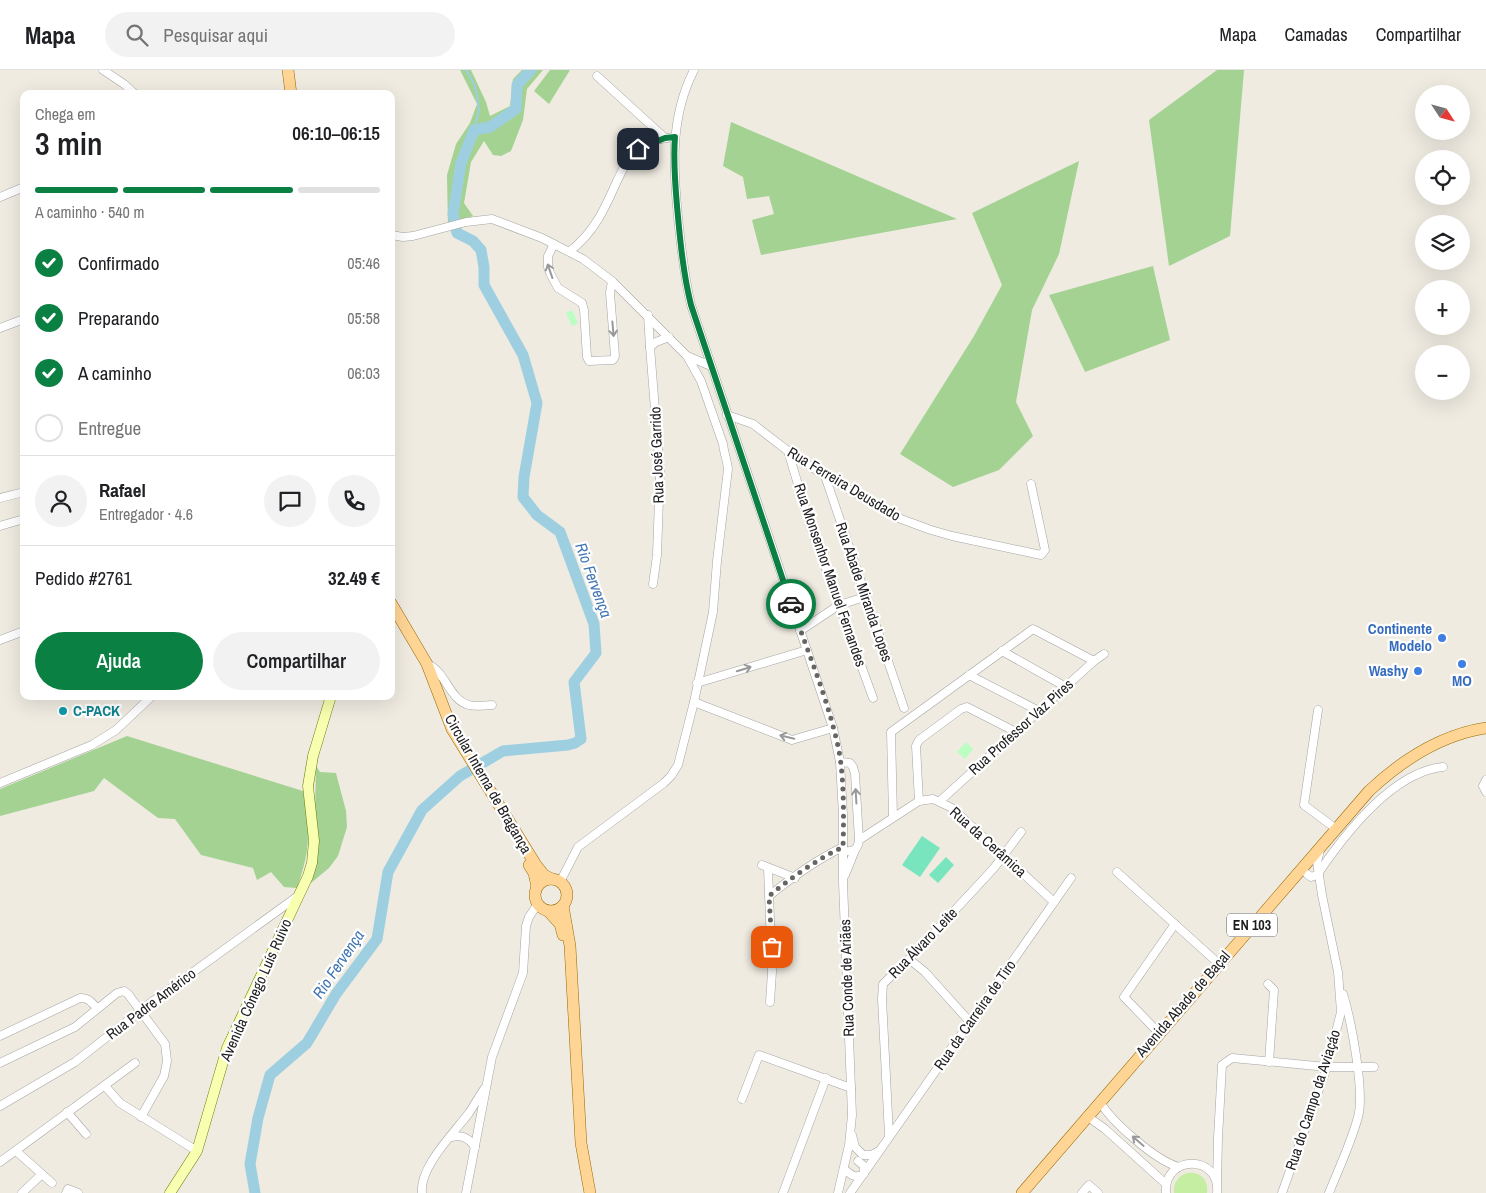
<!DOCTYPE html>
<html lang="pt">
<meta charset="utf-8">
<style>
body{margin:0;font-family:"Archivo Narrow",sans-serif;background:#f2f2f2;color:#202124;height:100vh;display:flex;flex-direction:column;font-size:19px;white-space:nowrap}
*{box-sizing:border-box;margin:0}
p{font-size:16px;color:#757577}
.icon{flex:none;width:28px;height:28px;fill:none;stroke:currentColor;stroke-width:2;stroke-linecap:round;stroke-linejoin:round}
.map{position:relative;flex:1;overflow:hidden}
.side{position:absolute;left:20px;top:20px;width:375px;height:610px;display:flex;flex-direction:column;background:#fff;border-radius:10px;box-shadow:0 5px 20px #0002}
.side>*{flex:none}
.needle{width:32px;rotate:126deg}
.buttons{position:absolute;left:1415px;top:15px;display:grid;gap:10px}
.buttons a{display:grid;place-items:center;width:55px;height:55px;border-radius:50%;background:#fff;box-shadow:0 5px 20px #0002;font-size:25px}
.pin{position:absolute;display:grid;place-items:center;width:42px;height:42px;color:#fff;margin:-21px;border-radius:10px;box-shadow:0 2px 8px #0006}
.courier{position:absolute;display:grid;place-items:center;width:50px;height:50px;margin:-25px;border:4px solid #0b8043;border-radius:50%;background:#fff;color:#222;box-shadow:0 1px 6px #0007}
.overview em{font-style:normal;font-weight:600}
.overview div{display:flex;flex-direction:column-reverse}
.overview{display:flex;align-items:center;justify-content:space-between;height:85px;padding:0 15px}
h1{font-size:32px;font-weight:600;line-height:38px}
.bar{display:grid;grid-template-columns:repeat(4,1fr);gap:8px 5px;align-content:center;height:60px;padding:0 15px}
.bar i{height:6px;border-radius:4px;background:#e0e0e0}
.bar .current{background:#0b8043}
.bar p{grid-column:span 4}
.line{display:flex;align-items:center;gap:12px;padding:0 15px;border-top:1px solid #e0e0e0}
.line div{flex:1}
.round{display:grid;place-items:center;flex:none;width:52px;height:52px;border-radius:26px;background:#f2f2f2}
ol{padding:0 15px;list-style:none}
li{display:flex;align-items:center;gap:15px;height:55px}
li p{margin-inline-start:auto}
li .icon{padding:5px;border-radius:50%;background:#0b8043;color:#fff;stroke-width:4}
li:last-child{color:#757577}
li i{width:28px;height:28px;border:2px solid #e0e0e0;border-radius:50%}
.button{display:flex;gap:10px;margin-top:auto;padding:10px 15px}
.button a{flex:1;height:58px;border-radius:30px;background:#0b8043;color:#fff;font-size:20px;font-weight:600;line-height:58px;text-align:center}
.button a+a{background:#f2f2f2;color:#202124}
header{display:flex;align-items:center;gap:30px;box-sizing:border-box;height:70px;padding:0 25px;background:#fff;border-bottom:1px solid #e0e0e0}
header strong{font-size:24px}
nav{display:flex;gap:28px;margin-inline-start:auto;font-size:18px}
.search{width:350px;height:45px;background:#f2f2f2;display:flex;align-items:center;gap:12px;box-sizing:border-box;padding:0 18px;border-radius:28px;color:#757577;font-size:19px}
.map>svg:first-child{display:block}
</style>
<header>
<strong>Mapa</strong>
<div class="search"><svg class="icon" aria-label="search" viewBox="0 0 24 24"><circle cx="10" cy="10" r="6"/><path d="M15 15l6 6"/></svg>Pesquisar aqui</div>
<nav><a>Mapa</a><a>Camadas</a><a>Compartilhar</a></nav>
</header>
<div class="map">
<svg width="1486" height="1123" viewBox="0 0 1486 1123">
<rect width="100%" height="100%" fill="#efebe1"/>
<path fill="#c5eea2" d="M1187,1103C1200,1101 1209,1110 1207,1123H1174C1173,1113 1178,1106 1187,1103Z"/>
<g fill="#a3d292">
<path d="M460,0H471L486,32L490,46L510,36L513,9L522,0H543L527,19L523,50L511,81L501,86L493,85L484,71L471,92L464,133L473,146L448,157L447,105L456,74L470,53L477,34Z"/>
<path d="M550,0H570L549,34L534,21Z"/>
<path d="M1217,0H1244L1230,166L1169,196L1149,50Z"/>
<path d="M731,52L957,149L761,185L752,150L774,144L769,126L747,129L743,107L723,96Z"/>
<path d="M1079,91L1059,184L1032,240L1016,332L1033,366L999,400L953,417L900,384L974,266L1002,215L972,143Z"/>
<path d="M1153,196L1170,270L1085,302L1049,225Z"/>
<path d="M127,666L303,721C310,763 311,777 297,818L284,817L271,802L257,810L253,798L201,785L175,749L158,748L104,708L94,721L0,746V719Z"/>
<path d="M316,696L320,702L336,703L346,741L347,757L338,786L329,798L311,813L319,772L315,744Z"/>
</g>
<g fill="#bafec1">
<path d="M572,240L578,253L572,256L566,243Z"/>
<path d="M966,672L973,679L965,689L957,682Z"/>
</g>
<g fill="#78e5be">
<path d="M922,766L940,778L920,807L902,795Z"/>
<path d="M946,787L954,795L938,813L929,805Z"/>
</g>
<g fill="none" stroke-linecap="round" stroke-linejoin="round">
<path stroke="#9ecfe1" stroke-width="2" d="M466,0L475,16L479,40L474,60"/>
<path stroke="#9ecfe1" stroke-width="11" d="M255,1123L250,1094L258,1048L270,1005L307,973L336,924L377,869L388,802L422,740L460,706L503,681L568,675L575,673L581,669L574,612L596,583L594,554L560,462L537,445L523,427L524,407L537,333L523,285L484,215V197L481,180L473,171L457,163L453,144L461,93L474,60L490,57L516,39L517,15L531,0"/>
<defs>
<g id="street">
<path d="M103,0L124,14L135,24"/>
<path d="M694,0C670,47 673,96 678,147C681,177 684,206 691,235L833,658L840,692L843,745V812L852,1045L849,1075L838,1123"/>
<path d="M597,6L665,68"/>
<path d="M0,127L24,117"/>
<path d="M391,165L403,167L413,166L466,152L492,149L542,168L583,189L612,211L687,286L701,311L723,374C724,383 727,390 728,399L717,491L713,542L694,632L678,695L671,706L664,713L578,777L560,812"/>
<path d="M554,174L548,186V197L550,203L558,218L582,233L584,240L587,287L589,291L613,290L615,286L610,223L612,211"/>
<path d="M570,181C594,163 605,138 617,111C622,102 625,92 632,84C642,73 660,68 675,67"/>
<path d="M648,245L650,277"/>
<path d="M0,258L24,249"/>
<path d="M687,286L711,296"/>
<path d="M727,345L753,354L788,381L825,406L901,449L931,460L952,466L1041,485L1045,480L1031,414"/>
<path d="M788,381L811,458L873,628"/>
<path d="M825,406L904,638"/>
<path d="M0,428L24,422"/>
<path d="M0,456L24,449"/>
<path d="M653,514L657,485L660,402L650,277L656,272L669,267"/>
<path d="M800,561L839,535L865,527"/>
<path d="M0,570L24,561"/>
<path d="M1002,581L1066,617"/>
<path d="M427,594C446,601 449,630 469,635C476,637 485,635 492,635"/>
<path d="M969,605L1039,641"/>
<path d="M697,613L807,580"/>
<path d="M694,632L792,670L833,658"/>
<path d="M1318,640L1304,735L1335,758"/>
<path d="M840,692L850,693L853,697L855,704L859,770C858,780 853,782 843,781"/>
<path d="M1486,710L1483,716L1486,722"/>
<path d="M0,713L92,675L116,660L152,626"/>
<path d="M919,731L916,676L919,670L961,639L967,637L1016,662"/>
<path d="M940,731L1094,591L1104,584"/>
<path d="M893,747L891,662L1033,559L1094,591"/>
<path d="M859,770L919,731L933,729L952,738L1054,832"/>
<path d="M762,795L795,808"/>
<path d="M768,798L772,902L770,932"/>
<path d="M1117,802L1218,893"/>
<path d="M1307,804L1311,807L1317,805C1344,765 1392,702 1443,697"/>
<path d="M845,805L855,780"/>
<path d="M769,826C790,809 818,789 843,777"/>
<path d="M909,889L925,902L970,952"/>
<path d="M1268,914L1274,920L1269,992"/>
<path d="M1159,963L1124,927L1175,854"/>
<path d="M0,966L80,928C88,927 92,933 97,938"/>
<path d="M0,993L75,957L117,923L124,921L128,924L165,974L167,991L164,1006L141,1047"/>
<path d="M105,1016L120,1033L197,1081"/>
<path d="M742,1029L759,985L851,1018"/>
<path d="M1100,1032C1112,1052 1156,1091 1179,1097"/>
<path d="M0,1036L75,992L149,934L298,826"/>
<path d="M67,1042L86,1064"/>
<path d="M1087,1046L1105,1059L1166,1114"/>
<path d="M852,1065L855,1077L863,1085H871L879,1081"/>
<path d="M889,1065L882,929L883,914L917,881L994,798L1021,762"/>
<path d="M451,1067C462,1065 468,1067 475,1077"/>
<path d="M16,1081L52,1113"/>
<path d="M0,1092L135,993"/>
<path d="M844,1099C851,1105 855,1109 864,1104V1096L858,1091"/>
<path d="M1217,1113L1218,1068L1222,995L1232,988L1327,997H1374"/>
<path d="M22,1123L42,1104"/>
<path d="M66,1123L68,1119L78,1123"/>
<path d="M422,1123C419,1097 454,1063 469,1043C474,1035 479,1027 484,1019"/>
<path d="M466,1123L492,987L523,903L526,856L529,847L537,835"/>
<path d="M783,1123L826,1008"/>
<path d="M850,1123L1071,808"/>
<path d="M1082,1123L1089,1115L1098,1123"/>
<path d="M1166,1123C1163,1084 1221,1084 1217,1123"/>
<path d="M1282,1123L1327,997L1341,942L1338,902L1322,825L1317,792L1320,780"/>
<path d="M1329,1123C1339,1098 1351,1073 1358,1047C1365,1022 1351,950 1343,924"/>
</g>
<path id="secondary" d="M170,1123L197,1081L227,978L308,806L312,793L314,771L308,716L313,686L331,626"/>
<g id="primary">
<path d="M288,0L291,24"/>
<path d="M391,533L427,594L452,659L536,795L544,805L552,809"/>
<path d="M529,795L534,803L537,817"/>
<circle cx="551" cy="825" r="16"/>
<path d="M563,836L570,876L581,1073L590,1123"/>
<path d="M549,842L560,854L563,865"/>
<path d="M1022,1123L1369,721C1402,690 1440,665 1486,658"/>
</g>
</defs>
<use href="#street" stroke="#a4a4a4" stroke-width="9"/>
<use href="#secondary" stroke="#677700" stroke-width="11"/>
<use href="#primary" stroke="#956800" stroke-width="12"/>
<use href="#street" stroke="#fff" stroke-width="8"/>
<use href="#secondary" stroke="#f8ffb0" stroke-width="10"/>
<use href="#primary" stroke="#ffd596" stroke-width="11"/>
</g>
<defs><path id="oneway-shaft" d="M-6 0H5M1.5-3L5.5 0L1.5 3" fill="none" stroke-width="1.6" stroke-linecap="round" stroke-linejoin="round" transform="scale(1.25)"/></defs>
<g stroke="#999">
<use href="#oneway-shaft" transform="translate(550 201) rotate(-109)"/>
<use href="#oneway-shaft" transform="translate(613 259) rotate(85)"/>
<use href="#oneway-shaft" transform="translate(744 599) rotate(-17)"/>
<use href="#oneway-shaft" transform="translate(787 667) rotate(-166)"/>
<use href="#oneway-shaft" transform="translate(856 726) rotate(-93)"/>
<use href="#oneway-shaft" transform="translate(1138 1071) rotate(-139)"/>
</g>
<g fill="none" stroke-linecap="round" stroke-linejoin="round">
<path stroke="#666562" stroke-width="5" stroke-dasharray="0 9" d="M772,877L769,826C789,809 819,788 843,777C844,749 844,708 839,681C829,632 808,582 791,534"/>
<path stroke="#0b8043" stroke-width="6" d="M638,79L665,68L675,67C673,90 675,113 677,136C680,169 683,203 691,235L791,534"/>
</g>
<g fill="#3f7fe0" stroke="#fff" stroke-width="2">
<circle cx="1442" cy="568" r="5"/>
<circle cx="1462" cy="594" r="5"/>
<circle cx="1418" cy="601" r="5"/>
</g>
<circle fill="#0f9aa8" stroke="#fff" stroke-width="2" cx="63" cy="641" r="5"/>
<g text-anchor="middle" stroke-width="4.5" stroke-linejoin="round" paint-order="stroke">
<rect fill="#fff" stroke="#616161" stroke-width="1" x="1227" y="843.5" width="50" height="23" rx="4"/>
<g font-size="14" font-weight="bold" fill="#1d1d1d">
<text x="1252" y="860">EN 103</text>
</g>
<g font-size="15" fill="#1d1d1d" stroke="#fff">
<text transform="translate(657 385) rotate(-92)" y="5">Rua José Garrido</text>
<text transform="translate(844 414) rotate(31)" y="5">Rua Ferreira Deusdado</text>
<text transform="translate(830 505) rotate(71)" y="5">Rua Monsenhor Manuel Fernandes</text>
<text transform="translate(864 522) rotate(71)" y="5">Rua Abade Miranda Lopes</text>
<text transform="translate(1021 657) rotate(-42)" y="5">Rua Professor Vaz Pires</text>
<text transform="translate(488 714) rotate(60)" y="5">Circular Interna de Bragança</text>
<text transform="translate(988 772) rotate(42)" y="5">Rua da Cerâmica</text>
<text transform="translate(923 873) rotate(-46)" y="5">Rua Álvaro Leite</text>
<text transform="translate(847 908) rotate(-92)" y="5">Rua Conde de Ariães</text>
<text transform="translate(256 920) rotate(-66)" y="5">Avenida Cónego Luís Ruivo</text>
<text transform="translate(151 934) rotate(-37)" y="5">Rua Padre Américo</text>
<text transform="translate(1183 934) rotate(-49)" y="5">Avenida Abade de Baçal</text>
<text transform="translate(975 945) rotate(-55)" y="5">Rua da Carreira de Tiro</text>
<text transform="translate(1313 1030) rotate(-72)" y="5">Rua do Campo da Aviaçáo</text>
</g>
<g font-size="15" font-weight="bold" fill="#366cbe" stroke="#fff" text-anchor="end">
<text x="1432" y="564">Continente<tspan x="1432" dy="17">Modelo</tspan></text>
<text x="1408" y="606">Washy</text>
<text x="1462" y="616" text-anchor="middle">MO</text>
</g>
<g font-size="15" font-weight="bold" fill="#0d838f" stroke="#fff" text-anchor="start">
<text x="73" y="646">C-PACK</text>
</g>
<g font-size="16" font-style="italic" fill="#4277b4" stroke="#fff">
<text transform="translate(594 510) rotate(70)" y="6">Rio Fervença</text>
<text transform="translate(338 894) rotate(-56)" y="6">Rio Fervença</text>
</g>
</g>
</svg>
<div class="buttons">
<a><svg class="needle" viewBox="-14 -14 28 28"><path d="M0-13l5 13h-10z" fill="#e53935"/><path d="M0 13l5-13h-10z" fill="#757577"/></svg></a>
<a><svg class="icon" aria-label="locate" viewBox="0 0 24 24"><circle cx="12" cy="12" r="6"/><path d="M12 2v4M12 18v4M2 12h4M18 12h4"/></svg></a>
<a><svg class="icon" aria-label="layers" viewBox="0 0 24 24"><path d="M12 4l9 5-9 5-9-5zM3 14l9 5 9-5"/></svg></a>
<a>+</a>
<a>−</a>
</div>
<div class="pin" style="left:772px;top:877px;background:#ea580c"><svg class="icon" aria-label="bag" viewBox="0 0 24 24"><path d="M5 8h14l-1 12H6zM9 8a3 3 0 0 1 6 0"/></svg></div>
<div class="pin" style="left:638px;top:79px;background:#1f2937"><svg class="icon" aria-label="home" viewBox="0 0 24 24"><path d="M3 11l9-7 9 7M6 9v11h12V9"/></svg></div>
<div class="courier" style="left:791px;top:534px"><svg class="icon" aria-label="car" viewBox="0 0 24 24"><path d="M5 17H2v-5l4-1 3-4h7l3 4 3 1v5h-3M9 17h6M6 11h13"/><circle cx="7" cy="17" r="2"/><circle cx="17" cy="17" r="2"/></svg></div>
<section class="side">
<div class="overview"><div><h1>3 min</h1><p>Chega em</p></div><em>06:10–06:15</em></div>
<div class="bar"><i class="current"></i><i class="current"></i><i class="current"></i><i></i><p>A caminho · 540 m</p></div>
<ol>
<li><svg class="icon" aria-label="check" viewBox="0 0 24 24"><path d="M5 12l5 5 9-10"/></svg>Confirmado<p>05:46</p></li>
<li><svg class="icon" aria-label="check" viewBox="0 0 24 24"><path d="M5 12l5 5 9-10"/></svg>Preparando<p>05:58</p></li>
<li><svg class="icon" aria-label="check" viewBox="0 0 24 24"><path d="M5 12l5 5 9-10"/></svg>A caminho<p>06:03</p></li>
<li><i></i>Entregue</li>
</ol>
<div class="line" style="height:90px"><a class="round"><svg class="icon" aria-label="person" viewBox="0 0 24 24"><circle cx="12" cy="8" r="4"/><path d="M4 21q1-7 8-7t8 7"/></svg></a><div><b>Rafael</b><p>Entregador · 4.6</p></div><a class="round"><svg class="icon" aria-label="chat" viewBox="0 0 24 24"><path d="M4 5h16v11H9l-5 4z"/></svg></a><a class="round"><svg class="icon" aria-label="phone" viewBox="0 0 24 24"><path d="M5 4h4l2 5-3 2q2 4 5 5l2-3 5 2v4C11 20 4 13 5 4z"/></svg></a></div>
<div class="line" style="height:65px"><div>Pedido #2761</div><b>32.49 €</b></div>
<div class="button"><a>Ajuda</a><a>Compartilhar</a></div>
</section>
</div>
